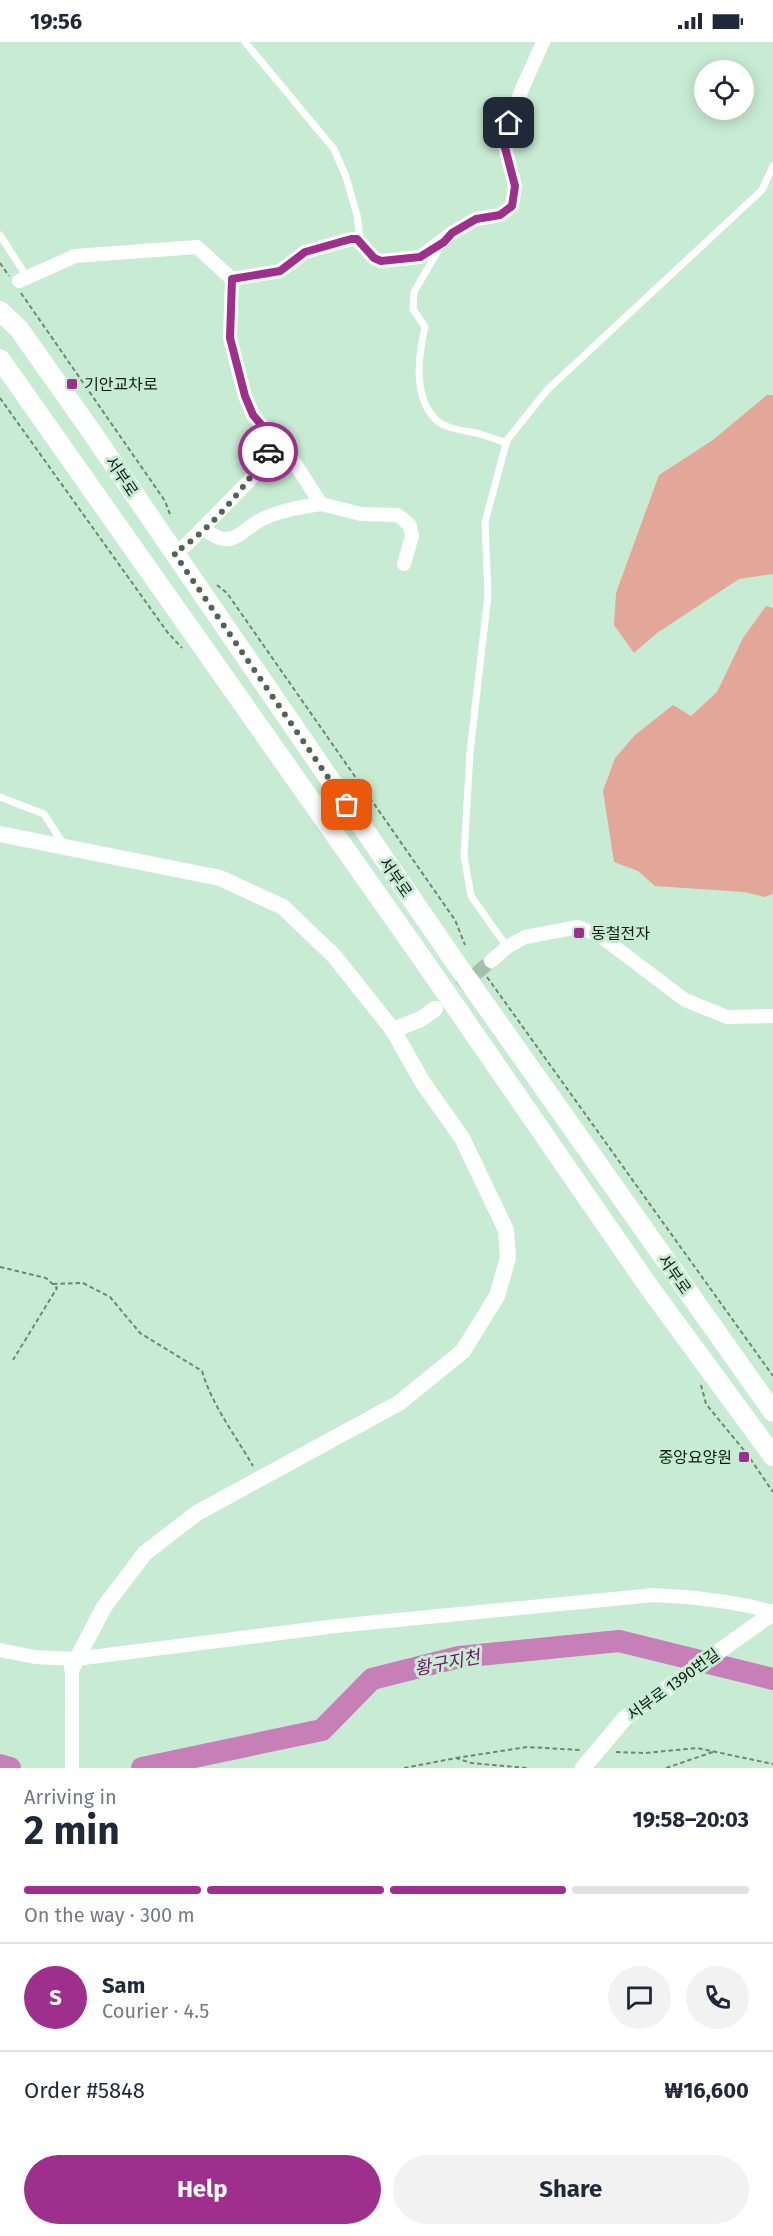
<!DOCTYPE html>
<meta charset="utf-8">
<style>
body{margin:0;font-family:"Fira Sans","Noto Sans KR",sans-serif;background:#f2f2f3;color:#1f2937;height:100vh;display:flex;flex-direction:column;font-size:22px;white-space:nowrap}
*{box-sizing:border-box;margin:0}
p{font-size:20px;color:#747a83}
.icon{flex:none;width:33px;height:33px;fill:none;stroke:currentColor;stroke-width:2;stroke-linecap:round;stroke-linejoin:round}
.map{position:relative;height:1726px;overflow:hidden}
.panel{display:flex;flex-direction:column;background:#fff;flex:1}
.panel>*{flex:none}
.controls{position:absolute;left:694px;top:18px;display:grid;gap:12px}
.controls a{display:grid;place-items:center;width:60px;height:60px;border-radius:50%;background:#fff;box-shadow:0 3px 15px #0003;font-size:30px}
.pin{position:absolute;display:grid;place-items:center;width:51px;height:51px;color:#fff;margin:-26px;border-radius:12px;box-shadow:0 3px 9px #0006}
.courier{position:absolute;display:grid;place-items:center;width:60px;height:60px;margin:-30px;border:4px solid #9f2f8d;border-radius:50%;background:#fff;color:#222;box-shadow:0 2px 8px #0007}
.summary em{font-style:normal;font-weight:700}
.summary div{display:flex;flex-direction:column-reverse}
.summary{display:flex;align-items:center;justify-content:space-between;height:102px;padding:0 24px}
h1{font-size:39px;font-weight:700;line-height:45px}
.bar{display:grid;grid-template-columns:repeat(4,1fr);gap:9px 6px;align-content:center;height:72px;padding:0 24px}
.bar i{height:8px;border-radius:4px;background:#e0e1e3}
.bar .on{background:#9f2f8d}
.bar p{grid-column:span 4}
.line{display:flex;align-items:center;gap:15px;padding:0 24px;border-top:2px solid #e0e1e3}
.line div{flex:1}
.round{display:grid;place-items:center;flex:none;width:63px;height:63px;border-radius:32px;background:#f2f2f3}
.primary-button{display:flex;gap:12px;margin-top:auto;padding:12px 24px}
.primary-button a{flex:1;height:69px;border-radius:36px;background:#9f2f8d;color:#fff;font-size:24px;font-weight:700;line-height:69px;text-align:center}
.primary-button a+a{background:#f2f2f3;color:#1f2937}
.status{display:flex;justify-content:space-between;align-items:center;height:42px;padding:0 30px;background:#fff;direction:ltr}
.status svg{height:16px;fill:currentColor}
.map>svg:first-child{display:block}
</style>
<div class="status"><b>19:56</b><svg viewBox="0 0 49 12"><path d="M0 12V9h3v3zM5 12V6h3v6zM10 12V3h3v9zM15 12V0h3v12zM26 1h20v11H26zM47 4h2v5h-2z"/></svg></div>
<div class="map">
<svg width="773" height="1726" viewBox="0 0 773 1726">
<rect width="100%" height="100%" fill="#c8ecd3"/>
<g fill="#e2a798">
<path d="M767,353H773V532L739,537L657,591L634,611L614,583L616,551L659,433L713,398Z"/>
<path d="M766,564L773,566V852L765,855L744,850L655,844L638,829L614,820L603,749L615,716L635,693L673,663L691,674L717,650L743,596Z"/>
</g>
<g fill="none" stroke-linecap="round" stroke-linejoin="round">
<g stroke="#c77fb7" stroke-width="22">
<path d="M0,1723L10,1726"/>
<path d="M142,1726L322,1688L372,1637L459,1615L619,1599L773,1637"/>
</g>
<path stroke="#a3c2ad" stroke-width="14" stroke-dasharray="14 7" stroke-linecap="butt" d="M444,959L491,919"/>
<g stroke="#6e8675" stroke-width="2" stroke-dasharray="4.5 3" stroke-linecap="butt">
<path d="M0,221L9,234"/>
<path d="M21,251L165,459L171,475"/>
<path d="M0,356L168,591L182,606"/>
<path d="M217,543L227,551L455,878L465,903"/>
<path d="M487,935L773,1334"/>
<path d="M0,1225L46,1236L57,1246L13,1318"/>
<path d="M53,1242L83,1241L110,1255L140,1291L202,1329C212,1363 235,1393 253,1424"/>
<path d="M701,1343L706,1362L747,1412L773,1450"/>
<path d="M616,1710L646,1711L697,1706L773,1722"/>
<path d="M456,1716L527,1705L580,1708"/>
<path d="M404,1726L456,1716L471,1721L527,1726"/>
<path d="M666,1726L713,1710"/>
</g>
<g stroke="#fff" stroke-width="7">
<path d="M245,0L334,107L346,135L357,173L360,198"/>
<path d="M0,193L27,235"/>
<path d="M439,207L414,250L413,267L425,285C418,314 412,360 440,381C450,388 469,389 480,392C489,395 498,398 507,401"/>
<path d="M0,755L44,772L64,803"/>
<path d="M507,905L471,854L464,814L470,710L488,553L485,480L507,398L547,348L762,148L773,124"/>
</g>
<g stroke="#fff" stroke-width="14">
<path d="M19,239L75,214L197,205L232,237L280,229L305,210L351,197H357L374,216L381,219L420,215L452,191L476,177L500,173L512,164L515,144L503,97L522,47L543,0"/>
<path d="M275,399L285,406L321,462L361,472L397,473L403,477L410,484L412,494L404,522"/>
<path d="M203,487C209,490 218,497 224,497C237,498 247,486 257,480C276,469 300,465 321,462"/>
<path d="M174,511L186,503L249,439L275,399L253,373L245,354L230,296L232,237"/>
<path d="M491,919L507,905L525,895L578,885L599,893L685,958L727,975L773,974"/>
<path d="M0,1608L35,1615L75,1617L336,1584L654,1553C695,1555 734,1559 773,1570"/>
<path d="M72,1726V1626"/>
</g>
<g stroke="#fff" stroke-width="16">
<path d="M0,792L220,836L283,865L334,914L393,988L423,1041L462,1096L506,1188L508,1216L497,1254L463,1309L399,1361L197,1471L145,1511L104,1565L72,1626"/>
<path d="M393,988L421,977L435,967"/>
<path d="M583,1726L625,1676L773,1571"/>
</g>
<g stroke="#fff" stroke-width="20">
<path d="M0,269L19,287L93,392L453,917L773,1370"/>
<path d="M0,317L424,919L649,1245L773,1414"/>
</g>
</g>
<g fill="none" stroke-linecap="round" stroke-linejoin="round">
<path stroke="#506556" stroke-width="6" stroke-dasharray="0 10.8" d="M268,410C245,445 210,489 174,511L347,763"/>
<path stroke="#9f2f8d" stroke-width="8" d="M268,410L275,399L253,373L245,354L230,296L232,237L280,229L305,210L351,197H357L374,216L381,219L420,215L444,200L452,191L476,177L500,173L512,164L515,144L503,98L509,81"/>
</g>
<g fill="#9f2f8d" stroke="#c8ecd3" stroke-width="2">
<rect x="66" y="336" width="12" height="12" rx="3"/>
<rect x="573" y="885" width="12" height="12" rx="3"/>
<rect x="738" y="1409" width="12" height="12" rx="3"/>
</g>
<g text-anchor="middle" stroke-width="6" stroke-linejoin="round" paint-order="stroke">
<g font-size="16" fill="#0f1c13" stroke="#c8ecd3" text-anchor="start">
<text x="84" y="348">기안교차로</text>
<text x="591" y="897">동철전자</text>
<text x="732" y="1421" text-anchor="end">중앙요양원</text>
</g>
<g font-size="16" fill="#0f1c13" stroke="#c8ecd3">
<text transform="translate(122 434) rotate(56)" y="6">서부로</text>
<text transform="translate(396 835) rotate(55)" y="6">서부로</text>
<text transform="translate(675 1232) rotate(55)" y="6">서부로</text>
<text transform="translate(673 1642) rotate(-36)" y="6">서부로 1390번길</text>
</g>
<g font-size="18" font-style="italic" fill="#6d1861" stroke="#c8ecd3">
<text transform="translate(447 1621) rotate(-11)" y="6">황구지천</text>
</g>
</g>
</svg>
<div class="controls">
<a><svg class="icon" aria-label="locate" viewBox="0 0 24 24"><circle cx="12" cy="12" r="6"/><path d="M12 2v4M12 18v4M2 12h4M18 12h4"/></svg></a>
</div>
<div class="pin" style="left:347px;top:763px;background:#ea580c"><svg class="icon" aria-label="bag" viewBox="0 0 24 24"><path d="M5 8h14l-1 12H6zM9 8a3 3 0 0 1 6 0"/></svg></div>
<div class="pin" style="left:509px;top:81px;background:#1f2937"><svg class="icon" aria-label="home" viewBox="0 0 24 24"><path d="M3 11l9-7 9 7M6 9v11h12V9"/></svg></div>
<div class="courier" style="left:268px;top:410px"><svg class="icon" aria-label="car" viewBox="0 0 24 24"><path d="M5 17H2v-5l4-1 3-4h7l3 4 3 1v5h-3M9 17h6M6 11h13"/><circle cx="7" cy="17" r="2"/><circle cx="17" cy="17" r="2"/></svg></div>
</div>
<section class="panel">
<div class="summary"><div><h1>2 min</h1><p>Arriving in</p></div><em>19:58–20:03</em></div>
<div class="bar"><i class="on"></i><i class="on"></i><i class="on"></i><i></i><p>On the way · 300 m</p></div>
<div class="line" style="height:108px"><b class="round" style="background:#9f2f8d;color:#fff">S</b><div><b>Sam</b><p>Courier · 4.5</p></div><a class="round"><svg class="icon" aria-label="chat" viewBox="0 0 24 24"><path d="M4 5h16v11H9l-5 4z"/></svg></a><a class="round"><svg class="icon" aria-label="phone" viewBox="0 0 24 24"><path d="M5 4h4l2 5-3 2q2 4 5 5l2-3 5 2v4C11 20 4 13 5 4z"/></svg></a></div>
<div class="line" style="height:78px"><div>Order #5848</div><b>₩16,600</b></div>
<div class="primary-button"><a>Help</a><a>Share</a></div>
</section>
